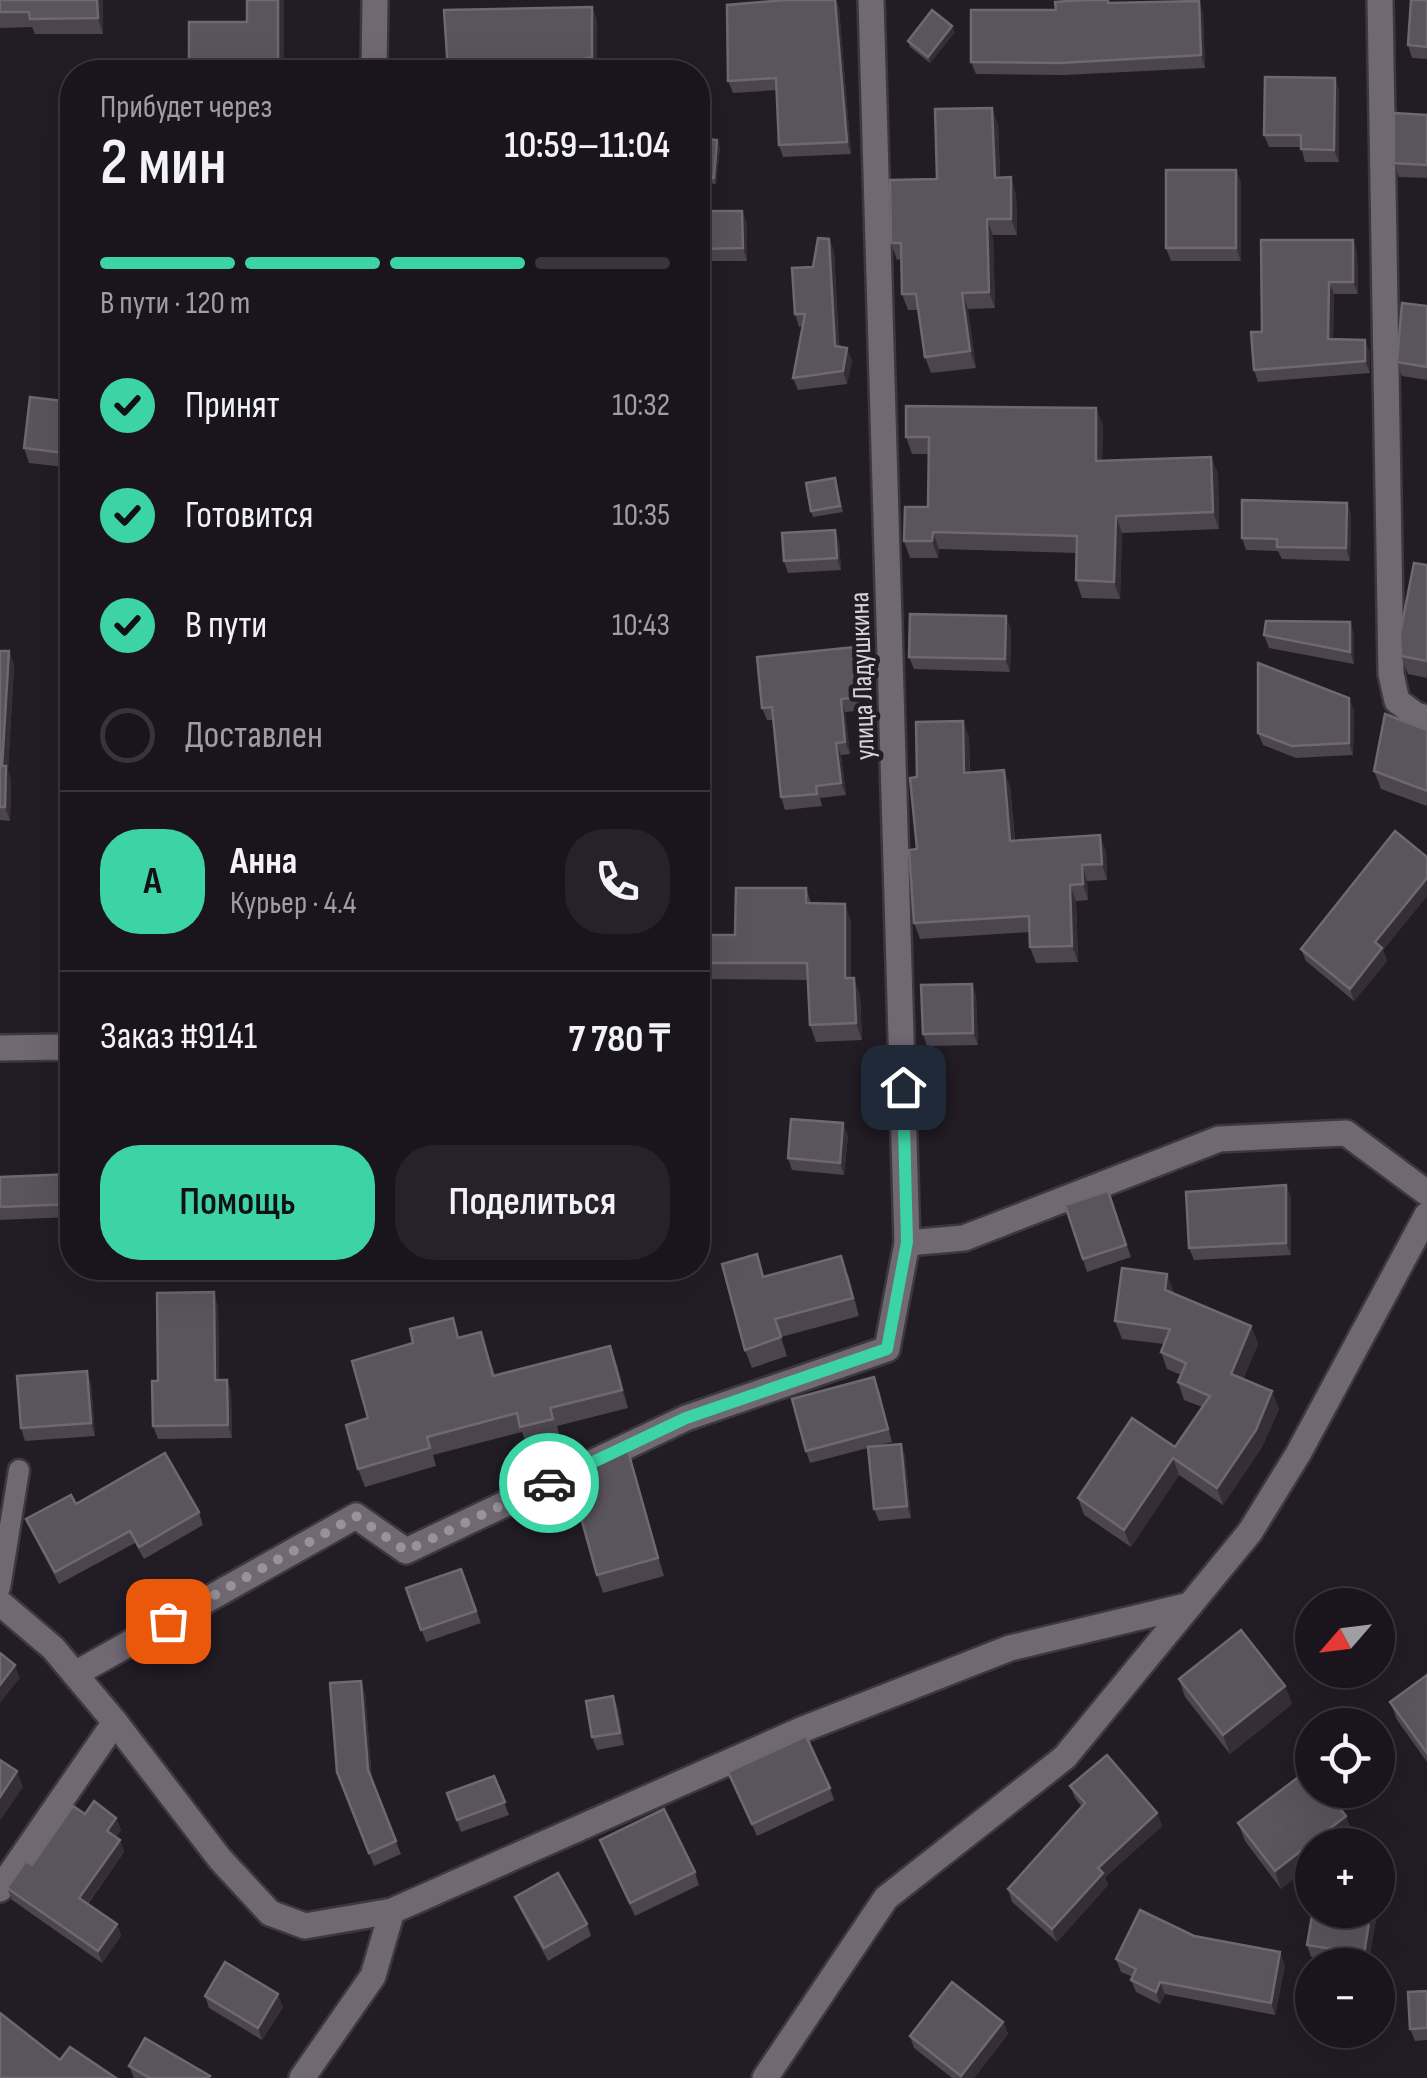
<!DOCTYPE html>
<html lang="ru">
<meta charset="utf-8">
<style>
body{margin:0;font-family:"Sofia Sans Condensed",sans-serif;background:#272229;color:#f1f3f6;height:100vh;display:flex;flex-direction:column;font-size:38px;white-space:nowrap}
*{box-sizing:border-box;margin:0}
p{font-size:32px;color:#9f9fa3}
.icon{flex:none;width:55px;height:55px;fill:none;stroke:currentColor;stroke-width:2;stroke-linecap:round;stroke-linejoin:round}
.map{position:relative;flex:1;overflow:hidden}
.details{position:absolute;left:60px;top:60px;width:650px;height:1220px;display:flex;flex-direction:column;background:#1a151c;border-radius:40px;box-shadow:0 10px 40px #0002,0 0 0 2px #38343b}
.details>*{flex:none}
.needle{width:65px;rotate:242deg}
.tools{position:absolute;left:1295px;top:1588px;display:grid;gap:20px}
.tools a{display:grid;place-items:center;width:100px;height:100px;border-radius:50%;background:#1a151c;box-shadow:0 10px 40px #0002,0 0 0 2px #38343b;font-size:50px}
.pin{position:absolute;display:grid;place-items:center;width:85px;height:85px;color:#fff;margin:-42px;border-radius:20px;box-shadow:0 5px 15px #0006}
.courier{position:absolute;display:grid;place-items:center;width:100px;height:100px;margin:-50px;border:8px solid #3cd4a4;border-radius:50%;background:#fff;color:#222;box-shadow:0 2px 12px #0007}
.summary em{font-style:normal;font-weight:600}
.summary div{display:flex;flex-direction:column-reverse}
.summary{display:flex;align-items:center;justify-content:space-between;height:170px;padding:0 40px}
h1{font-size:65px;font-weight:600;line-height:75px}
.bar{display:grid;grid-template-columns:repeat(4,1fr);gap:15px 10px;align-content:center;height:120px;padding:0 40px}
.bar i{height:12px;border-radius:8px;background:#38343b}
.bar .on{background:#3cd4a4}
.bar p{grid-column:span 4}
.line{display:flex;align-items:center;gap:25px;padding:0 40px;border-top:2px solid #38343b}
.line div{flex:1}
.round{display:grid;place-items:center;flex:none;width:105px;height:105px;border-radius:40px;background:#272229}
ol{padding:0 40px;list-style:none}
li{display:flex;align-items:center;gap:30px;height:110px}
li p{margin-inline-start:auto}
li .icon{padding:10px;border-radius:50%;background:#3cd4a4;color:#111;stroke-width:4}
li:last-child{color:#9f9fa3}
li i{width:55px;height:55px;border:5px solid #38343b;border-radius:50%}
.cta{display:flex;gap:20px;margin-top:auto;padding:20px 40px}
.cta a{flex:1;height:115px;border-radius:40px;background:#3cd4a4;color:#111;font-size:40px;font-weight:600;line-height:115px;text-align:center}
.cta a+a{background:#272229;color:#f1f3f6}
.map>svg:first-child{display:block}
</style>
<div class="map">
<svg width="1427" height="2078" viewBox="0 0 1427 2078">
<rect width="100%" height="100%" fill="#221c25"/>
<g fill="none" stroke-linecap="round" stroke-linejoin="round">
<defs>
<path id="service" d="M0,1588L19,1470"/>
<g id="minor">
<path d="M1380,0L1391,674L1397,701L1416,715L1427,718"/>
<path d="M374,72L375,0"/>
<path d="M0,1048L61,1047L72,1051"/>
<path d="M907,1243L964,1238L1219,1139L1346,1133L1427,1193"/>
<path d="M0,1603L53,1648L115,1722L220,1859L270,1913L305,1926L392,1911L801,1730L1010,1648L1190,1605"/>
<path d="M75,1674L356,1516L406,1551L686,1418L887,1349L907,1243L871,0"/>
<path d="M0,1889L115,1722"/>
<path d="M302,2078L373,1976L392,1911"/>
<path d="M765,2078L886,1898L1065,1757L1250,1532L1298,1454L1427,1215"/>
</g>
</defs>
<use href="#service" stroke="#3d373f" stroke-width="25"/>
<use href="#minor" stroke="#3d373f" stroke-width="30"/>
<use href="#service" stroke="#706873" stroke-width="20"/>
<use href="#minor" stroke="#706873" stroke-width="25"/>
</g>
<g fill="#4c454e">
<path d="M0,0H103V34H35L32,27L0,28Z"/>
<path d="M785,0H836L839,8L851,154L783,157L779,145L777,90L733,93L728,81Z"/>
<path d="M1427,0V59L1412,58L1408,45Z"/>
<path d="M1109,3L1203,13L1205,68L1064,75L976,74L971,62L1056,10Z"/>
<path d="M597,19V71L448,72Z"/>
<path d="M955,32L930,63L910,47L908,41Z"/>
<path d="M1335,78L1339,90V162H1305L1301,147H1269L1264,135Z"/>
<path d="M1427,115V178L1399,177L1394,163Z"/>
<path d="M998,124L1000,178L1016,194L1017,235H993L995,308L968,309L976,368L931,373L925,357L918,310H908L902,294L901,259L897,260L891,243L937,179Z"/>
<path d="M698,138L717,140L720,147L716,184L698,182Z"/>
<path d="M1236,170L1241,182V261H1171L1166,248Z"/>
<path d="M698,211L747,223V261H698Z"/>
<path d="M829,239L834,251L839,346L852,360L847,384L798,390L793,378L802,326L799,327L795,314L813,267Z"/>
<path d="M1353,240L1357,252L1358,294H1334L1333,339L1370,352V373L1258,382L1254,370L1262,332Z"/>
<path d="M1427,306V380L1402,376L1397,362Z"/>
<path d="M72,402V468L29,463L24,448Z"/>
<path d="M1103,425L1102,460L1211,457L1218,474L1219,529L1122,533L1120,599L1082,598L1076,580L1077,553L939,549L938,558H910L904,541L928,507L929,454H912L906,437Z"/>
<path d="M835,478L843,512L813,517L811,511Z"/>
<path d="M1347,503L1351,515L1350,561L1282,559L1278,551L1246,550L1242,538Z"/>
<path d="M835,530L839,542L841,570L788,573L784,561Z"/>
<path d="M1427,565V678L1408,674L1401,656Z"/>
<path d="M1350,622L1354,634V664L1269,648L1264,635Z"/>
<path d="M1011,629L1010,672L914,669L909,657Z"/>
<path d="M0,651H9L14,665L8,771L11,780L10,821L0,820Z"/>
<path d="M858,660L864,710L845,712L850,754L841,755L846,795L820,798L822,806L785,810L781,797L773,720H767L762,708Z"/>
<path d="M1354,710L1353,755L1296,758L1263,745L1258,733Z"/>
<path d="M963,721L969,737L970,773L1010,786L1015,840L1106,851L1107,880L1087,881L1088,900L1076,901L1078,962L1036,963L1030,947V932L920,939L914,923L917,849V777Z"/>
<path d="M1427,730V806L1381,789L1374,771Z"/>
<path d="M1427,857V896L1383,950L1387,961L1354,1001L1306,961L1301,949Z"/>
<path d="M806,888L811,903L851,921V978L860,995L862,1040L816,1042L810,1025L808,980L698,979V935H735Z"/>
<path d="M972,984L976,996L978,1045L927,1046L923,1034Z"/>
<path d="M848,1135L844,1175L792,1170L788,1158Z"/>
<path d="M72,1174V1217L0,1220V1177Z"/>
<path d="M1286,1185L1291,1198V1255L1194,1260L1189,1248Z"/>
<path d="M1108,1191L1131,1257L1087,1272L1065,1205Z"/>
<path d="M192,1268H259V1280L195,1277Z"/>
<path d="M848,1274L859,1316L781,1337L787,1356L752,1368L745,1350L764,1277Z"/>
<path d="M1167,1274L1173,1293L1251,1326L1258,1344L1243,1379L1279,1409L1262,1447L1223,1505L1179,1475L1131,1547L1084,1515L1078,1498L1175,1447L1202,1407L1184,1400L1178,1382L1181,1375L1167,1369L1161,1352L1164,1344L1122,1339L1115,1321Z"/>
<path d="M218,1305L219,1380H227L231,1392L232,1438L158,1439L153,1426L158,1381Z"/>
<path d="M481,1332L495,1375L617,1364L628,1408L557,1426L560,1437L527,1445L522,1432L433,1455L436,1466L365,1487L358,1469L368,1418L460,1337Z"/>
<path d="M91,1383L95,1436L25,1441L21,1428Z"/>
<path d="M879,1390L892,1442L872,1447L901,1444L905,1456L911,1518L879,1521L874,1509L868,1448L810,1463L806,1451Z"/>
<path d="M628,1451L664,1576L603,1593L597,1575Z"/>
<path d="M199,1512L203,1525L144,1559L135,1543L59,1584L31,1531L26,1519Z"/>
<path d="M461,1569L481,1623L426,1642L406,1588Z"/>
<path d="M1427,1675V1762L1397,1720L1390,1702Z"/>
<path d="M1179,1679L1285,1686L1292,1704L1230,1754L1185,1697Z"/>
<path d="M365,1693L372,1781L401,1854L374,1866L337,1772Z"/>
<path d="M613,1696L618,1708L624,1745L597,1750L592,1737Z"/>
<path d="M728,1772L830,1788L834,1800L757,1836Z"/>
<path d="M494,1776L509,1815L461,1832L447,1793Z"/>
<path d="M1070,1786L1157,1813L1162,1826L1105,1877L1108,1885L1057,1942L1012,1902L1008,1889L1082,1807L1075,1798Z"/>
<path d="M85,1814L116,1818L121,1830L116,1837L120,1840L124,1852L88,1904L117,1924L121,1936L102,1963L12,1900L7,1888Z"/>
<path d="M1346,1816L1352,1834L1338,1845H1312L1281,1889L1245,1841L1238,1823Z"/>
<path d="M600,1840L695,1872L699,1885L635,1916Z"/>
<path d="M515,1897L587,1924L591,1936L548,1961L520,1909Z"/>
<path d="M1379,1902L1368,1965H1358L1311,1957L1307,1945Z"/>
<path d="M1194,1936L1285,1965L1275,2015L1165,1994L1160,2004L1136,1992L1131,1980L1133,1977L1121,1972L1116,1959Z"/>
<path d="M1427,1991V2040L1415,2041L1410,2029Z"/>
<path d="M205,1996L283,2007L262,2040L209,2008Z"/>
<path d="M1003,2022L1008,2034L974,2078H952L914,2048L910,2036Z"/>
<path d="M129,2066L210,2078H134Z"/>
</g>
<g fill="#352e38">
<path d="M97,0H103V34L98,18Z"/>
<rect x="278" y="0" width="6" height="72"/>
<path d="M835,0L839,8L851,154L847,142Z"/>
<path d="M1199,1L1203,13L1205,68L1201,55Z"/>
<path d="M592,7L597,19V71L592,58Z"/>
<path d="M952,26L955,32L930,63L928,57Z"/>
<path d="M1335,78L1339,90V162L1334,150Z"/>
<path d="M992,108L998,124L1001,194L995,178Z"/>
<path d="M717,140L720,147L716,184L714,178Z"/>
<path d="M1236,170L1241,182V261L1236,248Z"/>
<path d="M1011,177L1016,194L1017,235L1011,219Z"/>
<path d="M742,211L747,223V261L743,248Z"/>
<path d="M987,219L993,235L995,308L989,292Z"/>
<path d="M829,239L834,251L839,358L835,346Z"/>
<path d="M1353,240L1357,252L1358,294L1353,282Z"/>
<path d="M1329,282L1334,294L1333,351L1328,339Z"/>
<path d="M962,293L968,309L976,368L970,351Z"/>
<path d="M1365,340L1370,352V373L1365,361Z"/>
<path d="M847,348L852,360L847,384L843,371Z"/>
<path d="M1096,408L1103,425L1102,478L1096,461Z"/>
<path d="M1211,457L1218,474L1219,529L1213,512Z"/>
<path d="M1347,503L1351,515L1350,561L1346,548Z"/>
<path d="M1116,516L1122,533L1120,599L1114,582Z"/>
<path d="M835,530L839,542L841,570L837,558Z"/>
<path d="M933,532L939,549L938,558L932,541Z"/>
<path d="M1006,616L1011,629L1010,672L1005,659Z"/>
<path d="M1350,622L1354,634V664L1350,652Z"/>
<path d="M854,647L858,660L864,710L859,697Z"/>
<path d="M9,651L14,665L8,771L11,780L10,821L5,807L2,766Z"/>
<path d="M1349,698L1354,710L1353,755L1349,743Z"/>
<path d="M841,699L845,712L850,754L845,742Z"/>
<path d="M963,721L969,737L970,789L964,773Z"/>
<path d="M836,743L841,755L846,795L841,783Z"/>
<path d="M1004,770L1010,786L1016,857L1010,841Z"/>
<path d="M1100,835L1106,851L1107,880L1102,864Z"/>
<path d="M1082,865L1087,881L1088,900L1083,884Z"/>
<path d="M1427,878V896L1383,950L1387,961L1354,1001L1350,989L1375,942Z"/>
<path d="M1070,885L1076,901L1078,962L1072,946Z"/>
<path d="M845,904L851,921V995L845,978Z"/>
<path d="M854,978L860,995L862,1040L856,1023Z"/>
<path d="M972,984L976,996L978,1045L973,1033Z"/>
<path d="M843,1123L848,1135L844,1175L840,1163Z"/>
<path d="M1286,1185L1291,1198V1255L1286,1243Z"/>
<path d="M254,1268H259V1280Z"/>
<path d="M1167,1274L1174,1292L1172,1307L1165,1290Z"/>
<path d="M214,1292L218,1305L219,1392L215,1380Z"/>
<path d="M1251,1326L1258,1344L1238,1391L1231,1374Z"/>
<path d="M610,1346L617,1364L628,1408L622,1390Z"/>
<path d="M87,1371L91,1383L95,1436L91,1423Z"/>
<path d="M227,1380L231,1392L232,1438L228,1425Z"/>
<path d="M1272,1391L1279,1409L1262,1447L1223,1505L1217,1488Z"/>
<path d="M901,1444L905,1456L911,1518L907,1506Z"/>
<path d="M628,1451L634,1469L664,1576L658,1558Z"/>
<path d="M1173,1458L1179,1475L1131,1547L1124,1530Z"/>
<path d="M15,1665L20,1678L0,1703V1685Z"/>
<path d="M361,1681L365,1693L372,1782L368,1770Z"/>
<path d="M1285,1686L1292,1704L1230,1754L1223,1735Z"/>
<path d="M613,1696L618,1708L624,1745L620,1733Z"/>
<path d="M17,1771L23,1787L0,1821V1797Z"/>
<path d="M1157,1813L1162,1826L1105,1877L1108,1885L1057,1942L1052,1929L1098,1868Z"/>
<path d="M1346,1816L1352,1834L1338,1845H1312V1865L1281,1889L1275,1871Z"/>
<path d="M116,1818L121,1830L112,1843L107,1831Z"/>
<path d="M120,1840L124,1852L83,1910L79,1898Z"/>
<path d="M1378,1898L1379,1902L1368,1965L1364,1954L1371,1910H1378Z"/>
<path d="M117,1924L121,1936L102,1963L98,1951Z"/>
<path d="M1280,1952L1285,1965L1275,2015L1271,2003Z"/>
<path d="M1160,1982L1165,1994L1160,2004L1156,1992Z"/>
<path d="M278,1994L283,2007L262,2040L258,2028Z"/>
<path d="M1003,2022L1008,2034L974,2078H962L961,2076Z"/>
</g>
<g fill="#5a545d" stroke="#6e6871" stroke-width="2.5">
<path d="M0,0H97L98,18L30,19L29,12H0Z"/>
<path d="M247,0H278V72H189V22H247Z"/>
<path d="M785,0H835L847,142L779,145L776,78L728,81L727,5Z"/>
<path d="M1083,0H1108V3L1199,1L1201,55L1059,63L971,62V10H1056L1055,2Z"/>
<path d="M1411,0H1427V47L1408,45Z"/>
<path d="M592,7V58H586L585,72H448L444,10Z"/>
<path d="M932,10L952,26L928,57L908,41Z"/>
<path d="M1265,77L1335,78L1334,150L1301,149V135H1264Z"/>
<path d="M992,108L995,178L1011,177V219H987L989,292L962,293L970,351L925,357L916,294H902L901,243H891L890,180L937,179L935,109Z"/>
<path d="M1394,113L1427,115V165L1394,163Z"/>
<path d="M698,138L717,140L714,178L698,176Z"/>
<rect x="1166" y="170" width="70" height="78"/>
<path d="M698,211H742L743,248L698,249Z"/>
<path d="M818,238L829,239L835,346L847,348L843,371L793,378L805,314H795L792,268L813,267Z"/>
<path d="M1261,240H1353V282H1329L1328,339L1365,340V361L1254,370L1251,332H1262Z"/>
<path d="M1402,303L1427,306V367L1397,362Z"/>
<path d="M30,397L72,402V454L24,448Z"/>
<path d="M906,406L1096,408V461L1211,457L1213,512L1116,516L1114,582L1076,580L1077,536L933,532L932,541H904L905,507H928L929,437H906Z"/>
<path d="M835,478L840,506L811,511L806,483Z"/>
<path d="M1242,500L1347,503L1346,548L1277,547V539L1242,538Z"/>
<path d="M835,530L837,558L784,561L782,533Z"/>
<path d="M1414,563L1427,565V661L1401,656L1400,634Z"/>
<path d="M910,614L1006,616L1005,659L909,657Z"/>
<path d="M1266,621L1350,622V652L1264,635Z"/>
<path d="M854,647L859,697L841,699L845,742L836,743L841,783L816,786L817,794L781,797L772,707L762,708L757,657Z"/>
<path d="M0,651H9L2,766H6L5,807H0Z"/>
<path d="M1258,663L1349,698V743L1292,746L1258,733Z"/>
<path d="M1385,714L1427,730V791L1374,771Z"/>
<path d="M963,721L964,773L1004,770L1010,841L1100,835L1102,864L1082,865L1083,884L1070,885L1072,946L1030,947L1029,916L914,923L909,850L917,849L910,778L917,777L916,722Z"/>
<path d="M1395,831L1427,857V878L1375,942L1382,948L1350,989L1301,949Z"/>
<path d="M736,888H806V903L845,904V978H854L856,1023L810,1025L807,963H698V935H735Z"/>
<path d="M972,984L973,1033L923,1034L921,985Z"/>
<path d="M791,1119L843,1123L840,1163L788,1158Z"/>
<path d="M72,1174V1204L0,1207V1177Z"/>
<path d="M1286,1185V1243L1189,1248L1186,1192Z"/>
<path d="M1108,1191L1126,1245L1083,1259L1065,1205Z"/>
<path d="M757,1254L763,1277L841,1256L853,1298L775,1319L781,1337L745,1350L722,1264Z"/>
<path d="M1122,1268L1167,1274L1165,1290L1251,1326L1231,1374L1272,1391L1256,1430L1217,1488L1173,1458L1124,1530L1078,1498L1132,1418L1175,1447L1210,1396L1178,1382L1186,1363L1161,1352L1170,1329L1115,1321Z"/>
<path d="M214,1292L215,1380H227L228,1425L153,1426L152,1381H158L157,1293Z"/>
<path d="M453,1318L458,1338L481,1332L493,1376L610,1346L622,1390L550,1408L553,1419L520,1427L517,1413L427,1437L430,1448L358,1469L346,1425L368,1418L352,1361L413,1343L410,1329Z"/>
<path d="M87,1371L91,1423L21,1428L17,1376Z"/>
<path d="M874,1377L888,1429L806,1451L792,1399Z"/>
<path d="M901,1444L907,1506L874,1509L868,1447Z"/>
<path d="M628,1451L658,1558L597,1575L568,1471Z"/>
<path d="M165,1453L199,1512L139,1547L130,1531L55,1572L26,1519L71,1495L76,1504Z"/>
<path d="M461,1569L476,1611L421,1630L406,1588Z"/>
<path d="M1241,1630L1285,1686L1223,1735L1179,1679Z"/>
<path d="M0,1653L15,1665L0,1685Z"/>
<path d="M1427,1675V1753L1390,1702Z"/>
<path d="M361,1681L368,1770L396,1841L369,1853L337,1772L330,1683Z"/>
<path d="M613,1696L620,1733L592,1737L586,1701Z"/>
<path d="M806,1736L830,1788L752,1824L728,1772Z"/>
<path d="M1107,1755L1157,1813L1098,1868L1103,1873L1052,1929L1008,1889L1085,1803L1070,1786Z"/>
<path d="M0,1760L17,1771L0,1797Z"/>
<path d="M1309,1769L1312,1773V1790H1325L1346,1816L1275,1871L1238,1823Z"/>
<path d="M494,1776L505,1802L457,1820L447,1793Z"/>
<path d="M94,1801L116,1818L107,1831L120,1840L79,1898L117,1924L98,1951L7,1888L26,1861L32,1865L73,1806L85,1814Z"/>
<path d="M664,1809L695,1872L630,1903L600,1840Z"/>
<path d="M558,1873L587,1924L544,1948L515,1897Z"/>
<path d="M1140,1910L1194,1936L1280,1952L1271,2003L1160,1982L1156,1992L1131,1980L1136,1969L1116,1959Z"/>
<path d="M1313,1910H1371L1364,1954L1307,1945Z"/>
<path d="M225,1962L278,1994L258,2028L205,1996Z"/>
<path d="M952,1982L1003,2022L961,2076L910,2036Z"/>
<path d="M1427,1991V2028L1410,2029L1408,1992Z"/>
<path d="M0,2013L60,2060L70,2047L116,2078H0Z"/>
<path d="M145,2038L210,2076L208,2078H150L129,2066Z"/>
</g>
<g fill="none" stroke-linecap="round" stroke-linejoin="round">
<path stroke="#98929a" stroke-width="10" stroke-dasharray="0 18" d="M168,1621L356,1516L406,1551L549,1483"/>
<path stroke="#3cd4a4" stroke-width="12" d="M549,1483L686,1418L887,1349L907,1242L903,1087"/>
</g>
<g text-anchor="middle" stroke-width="9" stroke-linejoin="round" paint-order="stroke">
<g font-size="28" fill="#d7d2d9" stroke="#221c25">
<text transform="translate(861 676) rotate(-92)" y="10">улица Ладушкина</text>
</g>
</g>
</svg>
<div class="tools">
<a><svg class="needle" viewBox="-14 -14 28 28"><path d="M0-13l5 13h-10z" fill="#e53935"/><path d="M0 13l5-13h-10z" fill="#9f9fa3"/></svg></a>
<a><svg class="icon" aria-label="locate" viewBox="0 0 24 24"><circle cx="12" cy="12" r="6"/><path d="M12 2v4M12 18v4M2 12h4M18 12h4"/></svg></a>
<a>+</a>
<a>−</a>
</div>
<div class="pin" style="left:168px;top:1621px;background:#ea580c"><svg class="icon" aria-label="bag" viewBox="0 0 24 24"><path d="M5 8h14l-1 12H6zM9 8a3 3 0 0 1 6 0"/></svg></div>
<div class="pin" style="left:903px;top:1087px;background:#1f2937"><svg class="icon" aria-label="home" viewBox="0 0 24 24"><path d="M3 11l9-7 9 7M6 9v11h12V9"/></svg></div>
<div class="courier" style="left:549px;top:1483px"><svg class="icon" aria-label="car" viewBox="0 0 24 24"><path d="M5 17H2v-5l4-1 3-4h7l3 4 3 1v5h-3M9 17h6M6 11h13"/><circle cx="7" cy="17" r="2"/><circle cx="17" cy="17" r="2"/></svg></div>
<section class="details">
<div class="summary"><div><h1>2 мин</h1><p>Прибудет через</p></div><em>10:59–11:04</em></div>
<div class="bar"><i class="on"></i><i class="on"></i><i class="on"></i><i></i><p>В пути · 120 m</p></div>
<ol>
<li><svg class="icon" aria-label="check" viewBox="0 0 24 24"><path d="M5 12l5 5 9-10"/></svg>Принят<p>10:32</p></li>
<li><svg class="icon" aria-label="check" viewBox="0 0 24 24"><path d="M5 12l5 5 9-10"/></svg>Готовится<p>10:35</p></li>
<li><svg class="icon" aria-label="check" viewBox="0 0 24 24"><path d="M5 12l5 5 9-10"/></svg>В пути<p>10:43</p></li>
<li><i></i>Доставлен</li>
</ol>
<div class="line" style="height:180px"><b class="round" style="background:#3cd4a4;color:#111">А</b><div><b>Анна</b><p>Курьер · 4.4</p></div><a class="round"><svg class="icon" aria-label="phone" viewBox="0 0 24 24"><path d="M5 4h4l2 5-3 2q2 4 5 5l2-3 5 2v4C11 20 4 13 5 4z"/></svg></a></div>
<div class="line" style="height:130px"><div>Заказ #9141</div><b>7 780 ₸</b></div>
<div class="cta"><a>Помощь</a><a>Поделиться</a></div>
</section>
</div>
